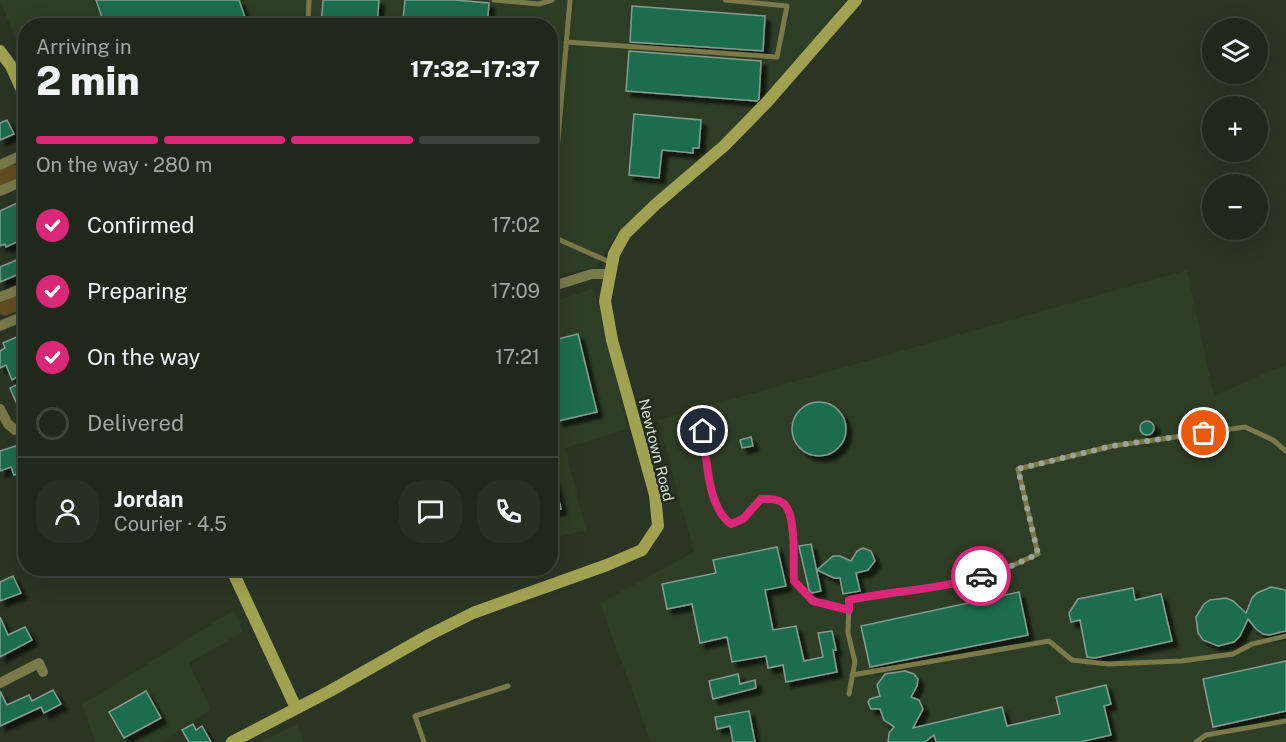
<!DOCTYPE html>
<meta charset="utf-8">
<style>
body{margin:0;font-family:"Public Sans",sans-serif;background:#283024;color:#f1f3f6;height:100vh;display:flex;flex-direction:column;font-size:22px;white-space:nowrap}
*{box-sizing:border-box;margin:0}
p{font-size:20px;color:#a2a6a3}
.icon{flex:none;width:33px;height:33px;fill:none;stroke:currentColor;stroke-width:2;stroke-linecap:round;stroke-linejoin:round}
.map{position:relative;flex:1;overflow:hidden}
.drawer{position:absolute;left:18px;top:18px;width:540px;height:558px;display:flex;flex-direction:column;background:#20281b;border-radius:24px;box-shadow:0 6px 24px #0002,0 0 0 2px #3d443a}
.drawer>*{flex:none}
.tools{position:absolute;left:1202px;top:18px;display:grid;gap:12px}
.tools a{display:grid;place-items:center;width:66px;height:66px;border-radius:50%;background:#20281b;box-shadow:0 6px 24px #0002,0 0 0 2px #3d443a;font-size:30px}
.pin{position:absolute;display:grid;place-items:center;width:51px;height:51px;color:#fff;margin:-26px;border:3px solid #fff;border-radius:50%;box-shadow:0 2px 6px #0007}
.courier{position:absolute;display:grid;place-items:center;width:60px;height:60px;margin:-30px;border:4px solid #db2777;border-radius:50%;background:#fff;color:#222;box-shadow:0 2px 8px #0007}
.head em{font-style:normal;font-weight:800}
.head div{display:flex;flex-direction:column-reverse}
.head{display:flex;align-items:center;justify-content:space-between;height:102px;padding:0 18px}
h1{font-size:39px;font-weight:800;line-height:45px}
.bar{display:grid;grid-template-columns:repeat(4,1fr);gap:9px 6px;align-content:center;height:72px;padding:0 18px}
.bar i{height:8px;border-radius:4px;background:#3d443a}
.bar .active{background:#db2777}
.bar p{grid-column:span 4}
.line{display:flex;align-items:center;gap:15px;padding:0 18px;border-top:2px solid #3d443a}
.line div{flex:1}
.round{display:grid;place-items:center;flex:none;width:63px;height:63px;border-radius:24px;background:#283024}
ol{padding:0 18px;list-style:none}
li{display:flex;align-items:center;gap:18px;height:66px}
li p{margin-inline-start:auto}
li .icon{padding:6px;border-radius:50%;background:#db2777;color:#fff;stroke-width:4}
li:last-child{color:#a2a6a3}
li i{width:33px;height:33px;border:3px solid #3d443a;border-radius:50%}
.map>svg:first-child{display:block}
</style>
<div class="map">
<svg width="1286" height="742" viewBox="0 0 1286 742">
<defs>
<filter id="shadow"><feDropShadow dx="5.5" dy="5.5" stdDeviation="1.5" flood-color="#0009"/></filter>
</defs>
<rect width="100%" height="100%" fill="#2a3524"/>
<g fill="#2e3d26">
<path d="M0,0H845L812,41L722,140L646,207L608,246L596,268L565,273L551,279L550,26H26L25,63Z"/>
<path d="M1187,270L1214,396L1286,364V742H651L600,603L694,552L658,420Z"/>
<path d="M594,288L628,429L565,448L586,530L551,539L550,303Z"/>
<path d="M234,610L243,632L189,663L211,709L163,742H95L82,705Z"/>
<path d="M297,725L304,742H259Z"/>
</g>
<g fill="#624d23">
<path d="M11,165H16L19,175L14,180L0,186V170Z"/>
<path d="M25,292V308L5,316L0,314V303Z"/>
</g>
<g fill="#1d6d4e" stroke="#859c90" stroke-width="1.5" filter="url(#shadow)">
<path d="M96,0H239L248,26H105Z"/>
<path d="M323,0H379L377,26H321Z"/>
<path d="M405,0H455L489,3L487,26H407L408,20H403Z"/>
<path d="M632,6L765,16L763,51L630,42Z"/>
<path d="M629,51L761,61L759,99L757,101L626,91Z"/>
<path d="M634,114L701,120L699,148H693V153L662,150L659,178L629,175Z"/>
<path d="M7,120L14,134L0,140V123Z"/>
<path d="M26,199V215L17,218L25,238L6,247L5,244L0,246V211Z"/>
<path d="M26,256V271L0,282V267Z"/>
<path d="M26,333V372L12,380L6,365L0,368V351L5,348L3,343Z"/>
<path d="M578,334L597,412L558,421L550,392V341Z"/>
<path d="M18,384L25,399L16,402L10,388Z"/>
<circle cx="819" cy="429" r="27"/>
<circle cx="1147" cy="428" r="7"/>
<path d="M751,437L753,446L742,448L740,440Z"/>
<path d="M19,445L21,449L26,447V471L14,475L11,467L0,471V451Z"/>
<path d="M550,479H554L561,509L550,512Z"/>
<path d="M811,544L821,591L812,593L809,590L799,546Z"/>
<path d="M777,547L786,586L765,590L773,630L796,626L804,661L823,657L818,633L832,631L836,650H833L837,672L786,682L783,665L768,668L766,656L732,662L727,637L700,643L692,604L667,609L662,584L716,573L713,560Z"/>
<path d="M863,548L871,551L875,561L868,570L856,573L860,591L843,594L840,578H834L817,570L833,556H840L851,561L857,551Z"/>
<path d="M13,576L21,593L0,601V582Z"/>
<path d="M1271,587L1286,590V631L1269,635L1263,634L1256,629L1248,619L1240,636L1234,642L1218,646L1203,640L1198,633L1196,617L1204,604L1210,600L1226,598L1233,601L1246,613L1252,598L1257,593Z"/>
<path d="M1133,588L1135,600L1161,594L1172,641L1095,658L1087,657L1080,620L1071,622L1069,613L1078,599Z"/>
<path d="M1019,592L1028,635L870,667L861,626Z"/>
<path d="M0,617L8,635L25,627L32,640L0,657Z"/>
<path d="M1286,661V711L1213,727L1203,679Z"/>
<path d="M905,671L914,674L918,679L917,686L911,697L919,700L923,709L913,728L1002,707L1007,726L1060,714L1056,697L1106,685L1111,704L1104,706L1111,735L1080,742H936L934,735L925,742H888L889,733L894,727L884,720L880,709H871L868,702L870,699L880,696L877,685L885,674Z"/>
<path d="M738,674L740,684L755,680L756,688L713,699L709,681Z"/>
<path d="M53,690L61,704L44,713L41,707L0,726V691L7,705L29,695L32,701Z"/>
<path d="M146,691L161,718L124,738L109,712Z"/>
<path d="M749,711L755,742H733L730,726L717,729L715,717Z"/>
<path d="M193,724L196,730L202,726L211,742H189L182,730Z"/>
</g>
<g fill="none" stroke-linecap="round" stroke-linejoin="round">
<g stroke="#797949" stroke-width="5">
<path d="M494,0L539,4L552,0"/>
<path d="M570,0L554,186L553,237L612,263"/>
<path d="M308,26L309,0"/>
<path d="M566,42L777,57L787,6L725,0"/>
<path d="M703,431C707,459 707,507 731,524L743,519L761,499C769,499 776,498 783,503C797,513 793,564 794,581L813,601L848,610"/>
<path d="M852,675L1049,641L1072,660L1108,664L1181,661L1233,654L1252,644L1286,636"/>
<path d="M849,694L855,662L848,633L849,600L882,593L953,585L1007,568L1038,554L1018,469L1112,446L1245,427L1273,440L1286,451"/>
<path d="M424,742L415,716L508,686"/>
<path d="M1196,742L1206,735L1286,721"/>
</g>
<g stroke="#797949" stroke-width="10">
<path d="M0,165L22,155L26,163"/>
<path d="M0,191L26,180"/>
<path d="M550,287L592,274H609"/>
<path d="M0,297L26,287"/>
<path d="M0,326L26,315"/>
<path d="M0,409L8,424L15,430L26,425"/>
<path d="M0,683L39,663L43,672"/>
</g>
<g stroke="#a1a251" stroke-width="12">
<path d="M0,51L11,66L26,99"/>
<path d="M231,568L296,708"/>
<path d="M232,742L330,691L429,635L473,613L607,565L642,550L658,526L655,495L612,340L605,301L614,254L625,234L655,205L724,146L767,102L856,0"/>
</g>
</g>
<g fill="none" stroke-linecap="round" stroke-linejoin="round">
<path stroke="#9ba497" stroke-width="6" stroke-dasharray="0 10.8" d="M981,576L1007,568L1038,554L1018,469L1112,446L1204,433"/>
<path stroke="#db2777" stroke-width="8" d="M703,431C707,459 707,507 731,524L743,519L761,499C769,499 776,498 783,503C797,513 793,564 794,581L813,601L849,610V600C893,591 938,590 981,576"/>
</g>
<g text-anchor="middle" stroke-width="5" stroke-linejoin="round" paint-order="stroke">
<g font-size="15" fill="#d8dfd5" stroke="#202b1b">
<text transform="translate(656 450) rotate(76)" y="5">Newtown Road</text>
</g>
</g>
</svg>
<div class="tools">
<a><svg class="icon" aria-label="layers" viewBox="0 0 24 24"><path d="M12 4l9 5-9 5-9-5zM3 14l9 5 9-5"/></svg></a>
<a>+</a>
<a>−</a>
</div>
<div class="pin" style="left:1204px;top:433px;background:#ea580c"><svg class="icon" aria-label="bag" viewBox="0 0 24 24"><path d="M5 8h14l-1 12H6zM9 8a3 3 0 0 1 6 0"/></svg></div>
<div class="pin" style="left:703px;top:431px;background:#1f2937"><svg class="icon" aria-label="home" viewBox="0 0 24 24"><path d="M3 11l9-7 9 7M6 9v11h12V9"/></svg></div>
<div class="courier" style="left:981px;top:576px"><svg class="icon" aria-label="car" viewBox="0 0 24 24"><path d="M5 17H2v-5l4-1 3-4h7l3 4 3 1v5h-3M9 17h6M6 11h13"/><circle cx="7" cy="17" r="2"/><circle cx="17" cy="17" r="2"/></svg></div>
<section class="drawer">
<div class="head"><div><h1>2 min</h1><p>Arriving in</p></div><em>17:32–17:37</em></div>
<div class="bar"><i class="active"></i><i class="active"></i><i class="active"></i><i></i><p>On the way · 280 m</p></div>
<ol>
<li><svg class="icon" aria-label="check" viewBox="0 0 24 24"><path d="M5 12l5 5 9-10"/></svg>Confirmed<p>17:02</p></li>
<li><svg class="icon" aria-label="check" viewBox="0 0 24 24"><path d="M5 12l5 5 9-10"/></svg>Preparing<p>17:09</p></li>
<li><svg class="icon" aria-label="check" viewBox="0 0 24 24"><path d="M5 12l5 5 9-10"/></svg>On the way<p>17:21</p></li>
<li><i></i>Delivered</li>
</ol>
<div class="line" style="height:108px"><a class="round"><svg class="icon" aria-label="person" viewBox="0 0 24 24"><circle cx="12" cy="8" r="4"/><path d="M4 21q1-7 8-7t8 7"/></svg></a><div><b>Jordan</b><p>Courier · 4.5</p></div><a class="round"><svg class="icon" aria-label="chat" viewBox="0 0 24 24"><path d="M4 5h16v11H9l-5 4z"/></svg></a><a class="round"><svg class="icon" aria-label="phone" viewBox="0 0 24 24"><path d="M5 4h4l2 5-3 2q2 4 5 5l2-3 5 2v4C11 20 4 13 5 4z"/></svg></a></div>
</section>
</div>
